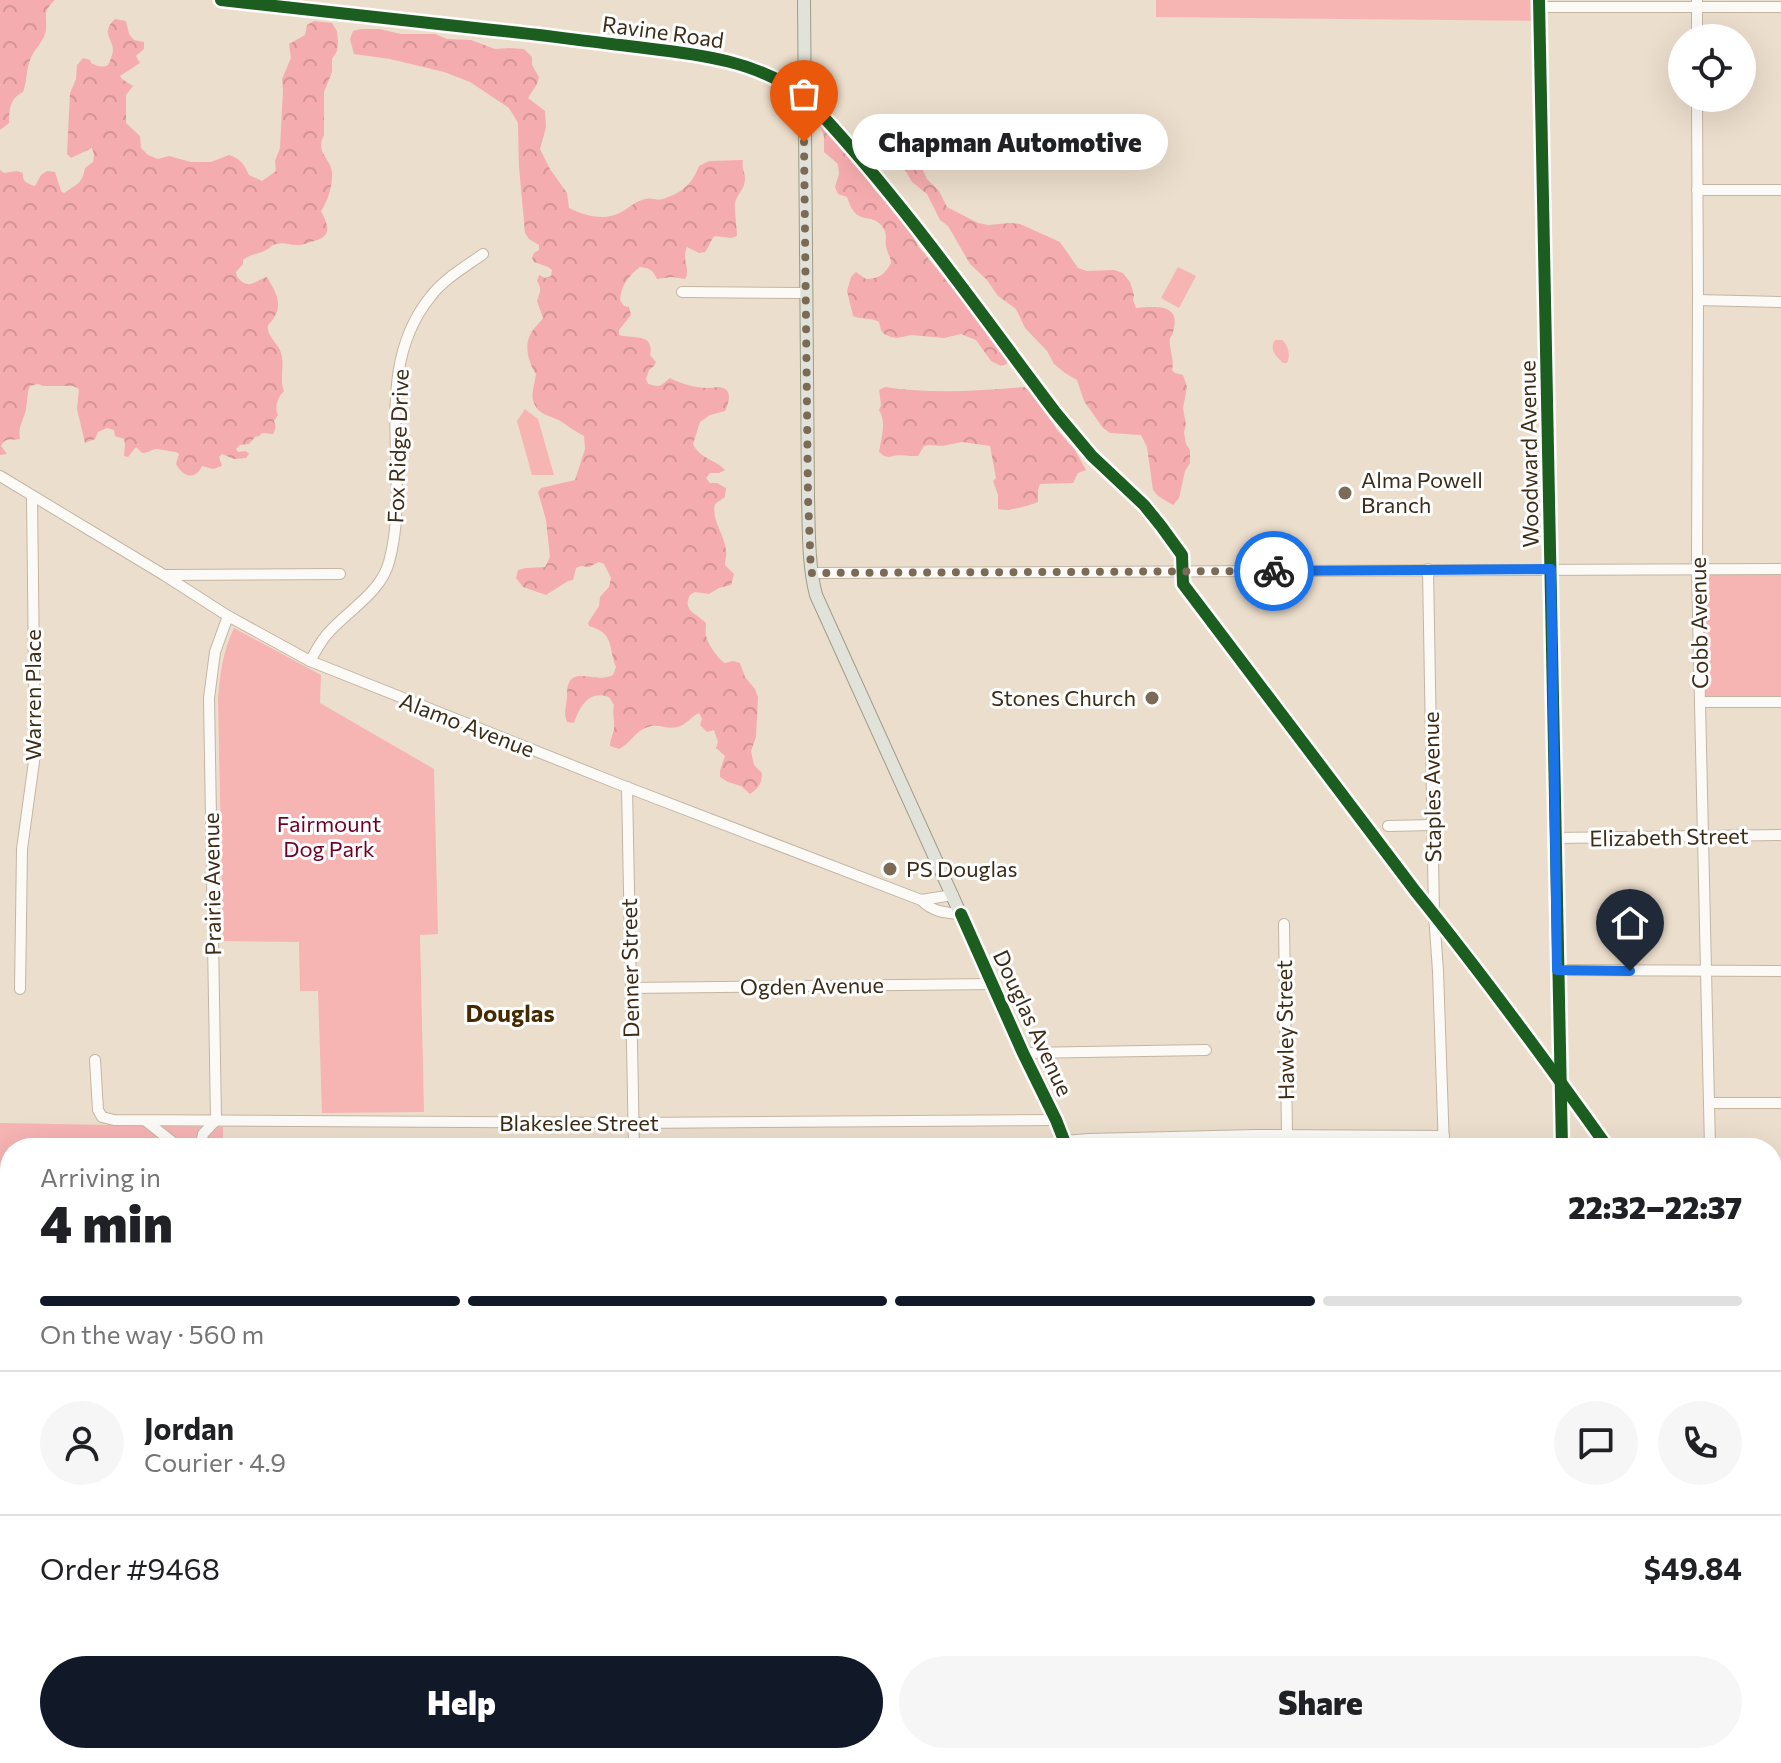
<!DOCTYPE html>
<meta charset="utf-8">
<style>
body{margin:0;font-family:Commissioner,sans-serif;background:#f6f6f6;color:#202124;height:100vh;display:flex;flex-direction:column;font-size:30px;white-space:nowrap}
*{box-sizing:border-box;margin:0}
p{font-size:26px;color:#757577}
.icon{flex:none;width:44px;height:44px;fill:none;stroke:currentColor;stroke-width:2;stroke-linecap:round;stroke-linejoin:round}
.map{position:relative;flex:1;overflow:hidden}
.panel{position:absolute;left:0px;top:1138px;width:1782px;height:626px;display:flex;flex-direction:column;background:#fff;border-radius:32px 32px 0 0;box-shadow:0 8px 32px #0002}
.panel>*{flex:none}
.controls{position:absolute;left:1668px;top:24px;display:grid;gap:16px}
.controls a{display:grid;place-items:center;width:88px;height:88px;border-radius:50%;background:#fff;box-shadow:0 8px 32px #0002;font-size:40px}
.pin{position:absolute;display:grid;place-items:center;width:68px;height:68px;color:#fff;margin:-82px -34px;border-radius:50% 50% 50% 0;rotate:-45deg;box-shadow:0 0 8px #0007}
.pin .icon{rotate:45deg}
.courier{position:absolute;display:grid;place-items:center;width:80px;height:80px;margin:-40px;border:6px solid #1a73e8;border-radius:50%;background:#fff;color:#222;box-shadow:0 2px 10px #0007}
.bubble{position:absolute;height:56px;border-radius:28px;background:#fff;box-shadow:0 8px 32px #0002;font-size:26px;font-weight:800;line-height:56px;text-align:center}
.headline em{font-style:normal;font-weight:800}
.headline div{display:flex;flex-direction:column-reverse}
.headline{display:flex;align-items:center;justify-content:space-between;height:136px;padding:0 40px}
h1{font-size:52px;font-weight:800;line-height:60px}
.bar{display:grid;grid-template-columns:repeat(4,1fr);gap:12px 8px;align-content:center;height:96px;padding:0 40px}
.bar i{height:10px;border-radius:6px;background:#e0e0e0}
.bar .on{background:#111827}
.bar p{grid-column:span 4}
.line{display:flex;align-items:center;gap:20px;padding:0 40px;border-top:2px solid #e0e0e0}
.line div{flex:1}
.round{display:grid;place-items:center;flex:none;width:84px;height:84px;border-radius:42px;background:#f6f6f6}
.cta{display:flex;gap:16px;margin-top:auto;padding:16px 40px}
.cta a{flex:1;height:92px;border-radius:48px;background:#111827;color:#fff;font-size:32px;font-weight:800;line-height:92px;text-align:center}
.cta a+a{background:#f6f6f6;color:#202124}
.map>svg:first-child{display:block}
</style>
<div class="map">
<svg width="1781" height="1763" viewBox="0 0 1781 1763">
<defs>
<pattern id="forest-crowns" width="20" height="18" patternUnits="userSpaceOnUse" patternTransform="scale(2)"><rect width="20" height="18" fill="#f5acae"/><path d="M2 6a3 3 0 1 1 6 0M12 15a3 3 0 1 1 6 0" fill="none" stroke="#d39495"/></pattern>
<pattern id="cemetery-stones" width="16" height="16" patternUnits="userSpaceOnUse" patternTransform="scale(2)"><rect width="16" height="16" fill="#f6b4b3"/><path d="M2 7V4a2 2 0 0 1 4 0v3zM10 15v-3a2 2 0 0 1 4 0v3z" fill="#d49b99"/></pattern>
</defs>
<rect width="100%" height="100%" fill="#ecdecc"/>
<g fill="#f6b4b3">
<path d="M1156,0H1539V21L1156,17Z"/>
<path d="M1178,267L1196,276L1179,308L1161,298Z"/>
<path d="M1275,340H1282C1288,344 1291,356 1287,363H1283C1276,356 1269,350 1275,340Z"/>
<path d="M525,409L538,419L554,475H532L517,421Z"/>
<path d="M1781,569V702H1700L1697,570Z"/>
<path d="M234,628L321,675L320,703L434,769L438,934L420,935L424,1112L322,1113L318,991H300L299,942L223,941L218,699C220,674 223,651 234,628Z"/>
<path d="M0,1123L223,1127V1148H10V1451L0,1450Z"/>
</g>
<g fill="url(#forest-crowns)">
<path d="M0,0H55C42,12 47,15 46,30C44,42 34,49 30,60C26,71 27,82 23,92C10,98 9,110 9,123L0,130Z"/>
<path d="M115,19L126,21L129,34L134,40L144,42V49L136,56L140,63L120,76L122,79L133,86L126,95V123L140,136L141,148L148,155L158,159L169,156L191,162H211L229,155C241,159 244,164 249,175L262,181L276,171L275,161L280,148L283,90L282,79L291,58L289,44L305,35L307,25L314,21L332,23L337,31L338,42L337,51L332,59V72L324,92V135C315,153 330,157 332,172C333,184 328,201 321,211C328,225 333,236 314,241C309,242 302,246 296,245C289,245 284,242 277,244C268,246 274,246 266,250C259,254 250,254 243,260V264L236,272L237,277C250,291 253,281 267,277C275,291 284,304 273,319C270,324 267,324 268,330C270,339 279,345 281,353C285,366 279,379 284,391C278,397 274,407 278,415L274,421C276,426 276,429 273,434L262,433L259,436L255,437L249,444L240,445L236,449L238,452L246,451L249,454L246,458L234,459L222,454L219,457L222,466L213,469L202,466C195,481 183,477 176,464L179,454L176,452C170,452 162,449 156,449C150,450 148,453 142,453L136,447L128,457L124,456L125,444L124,439L115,436L114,430L107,428L98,432L95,439L85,443L77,409L79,389L73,386H43L38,384L30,386C26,395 28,404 25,413C22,423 18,428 20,439C11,441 6,436 1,446L7,454L0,455V170L4,173L17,171L23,173C22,182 27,183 35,186L41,175L47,171L55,172L61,191L64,193C77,184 82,184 85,168L93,162L94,155L92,148L71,158L67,154L70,93L76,79L77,65L83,58L90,60L91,63C97,66 102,68 108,65C110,61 112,56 113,51C113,38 100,33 115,19Z"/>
<path d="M361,29H379L401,34H435L447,39L471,40L495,49L509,48L524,49L532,57V65L539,77L537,84L528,98L545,111L546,127L540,149L550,169L567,193L569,208C585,216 606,222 623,211C630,207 636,201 645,199C651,197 657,201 663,199C682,193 692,184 699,166L709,161L743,160C741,168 745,171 745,179C745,189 737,194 735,203C734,210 737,227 737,236L731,238L715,236C710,240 710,246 705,252L699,253L687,247C681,261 691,267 685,279L672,277L657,279C653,270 649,268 640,267C628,276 621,286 620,300L624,306L629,307L631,315L619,330V335C631,339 655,332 650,355L656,362L654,366L649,370L646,379L648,384C662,388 660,386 670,378C681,384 696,388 709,388C714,388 718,386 723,388C733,391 728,405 725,411L710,415L700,422L693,444C700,459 715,459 725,470L719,473H710L706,478L710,483H717L726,488L725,497L715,504C711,521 725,534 726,551C727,555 725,560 725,565L734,574L731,585L719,588L709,594L695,592L690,595C682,611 696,613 706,623C706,627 705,632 706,636C708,644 718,659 725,663L733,661L740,663L745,677L755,689L758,697L756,737L751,751L754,765L762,773C762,783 759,788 750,794L741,786L728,782L720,777V771L725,756L716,748L718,742L714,730L707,732L700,725L702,719L699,713C691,716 687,725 677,727C665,730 658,722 645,728C634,733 630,744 619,749L610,746C610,739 613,735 614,729C615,721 612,713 614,705L609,697C589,690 580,706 574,723L567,722C563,713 567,705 567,695C567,661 594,685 613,675L616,667C608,648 615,633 589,626L588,623L599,606L600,597L609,587L611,578L604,564L599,562L589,567L581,566L576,568L573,580L568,581L546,595L523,587L516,578L518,570L526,568L545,567L550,557L546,520L538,492L541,488L575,480L585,449L584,436C576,432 569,427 562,422C551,415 537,416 533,400C531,392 535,383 536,374C529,364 524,347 530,335C533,328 539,324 543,318L537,301C539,293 543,290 537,281L539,275L545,278L551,276L552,270L548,267L534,262L532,258L534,253L539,250V245L529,239L525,233L519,167L518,123L509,108L470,82L444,72L390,59L354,54L350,39L353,31Z"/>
<path d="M877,115L884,120L889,131L902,140L908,159L922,168L927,179L939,191L947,207L978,223L988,225L1010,223L1020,224L1060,242L1078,268L1087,271L1114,270L1123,273L1130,282L1134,295L1133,300L1136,308C1154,307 1182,302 1173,332C1173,334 1171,336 1170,338C1168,348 1175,358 1172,370L1175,373L1183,375L1187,387L1183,408L1186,425L1184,432L1186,444L1190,450V463L1185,471L1179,498L1173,505L1158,496L1153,490L1147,447L1141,435L1110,433L1103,428L1084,401L1077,380L1065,373L1054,364L1047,351L1025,328L1016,309L998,296L987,280L970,264L948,226L940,220L927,194L912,182L902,165L878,145L863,129C864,121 870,116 877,115Z"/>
<path d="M824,124L852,156L874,189L905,224L919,247L991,335L1008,359L1007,364L1001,366L991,361L976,340L961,334L944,338L911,335L897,338L891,337L884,334L881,330L879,322C871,317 862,320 853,316L847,291L851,277L856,272L866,279C879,279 885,274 891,263C891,258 888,254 887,250C883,240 890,236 881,225C869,212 856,227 847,197L838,194L835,187L839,174L838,164L824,152V137L820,125Z"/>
<path d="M885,387C929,394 979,391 1024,387L1029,390L1037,399L1058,431L1075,450L1086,470L1078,473L1073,483L1040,484L1038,490V502C1028,506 1007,512 998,509V495L993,481L996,478L990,446L962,442L942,446L929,445L924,446L918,456L898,455L889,457L884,456L879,452C881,438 887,423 879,410L881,405L879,390Z"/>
</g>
<path fill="url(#cemetery-stones)" d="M622,1754H990L992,1763H622Z"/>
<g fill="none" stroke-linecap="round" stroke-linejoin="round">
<defs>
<g id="minor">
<path d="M221,0C312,10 402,20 493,30C535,34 577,40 620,45C682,53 753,56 804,97"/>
<path d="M1539,0L1562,1148"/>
<path d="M1539,7H1781"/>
<path d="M1697,38V0"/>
<path d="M1697,98L1698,300L1697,570L1710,1148"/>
<path d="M1697,190H1781"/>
<path d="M682,292L807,293"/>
<path d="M1698,300L1781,302"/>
<path d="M0,476L164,575L228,616L310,661L616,783L921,900C933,912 945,913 961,914"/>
<path d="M1428,569L1434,915L1438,971L1444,1148"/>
<path d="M811,573L1781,569"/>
<path d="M166,575L340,574"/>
<path d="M310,661C316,651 321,640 330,631C350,609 381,592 389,562C413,475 368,373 431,296C444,279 465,267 483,254"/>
<path d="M1700,702H1781"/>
<path d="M627,787L634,1148"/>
<path d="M1388,826L1433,825"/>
<path d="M1556,838L1781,835"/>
<path d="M921,900L953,895"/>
<path d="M1284,924L1287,1135"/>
<path d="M1557,970L1781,971"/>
<path d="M631,988L993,984"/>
<path d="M20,989L22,849L35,754L32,496"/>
<path d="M1023,1053L1206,1050"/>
<path d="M95,1060L98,1110L102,1117L114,1120L634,1123L1056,1120"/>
<path d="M1709,1103H1781"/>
<path d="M146,1121L180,1148"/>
<path d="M1064,1141L1089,1139L1255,1135L1444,1136"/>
<path d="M200,1148L203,1134L216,1120L209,698L215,652L228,616"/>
<path d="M1772,1438L1781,1437"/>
<path d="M0,1458H10"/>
<path d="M1772,1579H1781"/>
<path d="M0,1730H10"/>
<path d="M1772,1743H1781"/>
<path d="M1379,1754V1763"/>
<path d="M1573,1754V1763"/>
<path d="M1769,1754L1770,1763"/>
<path d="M41,1763V1754"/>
<path d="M228,1763V1754"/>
<path d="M358,1763V1754"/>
</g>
<g id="major">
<path d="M804,0L808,497C809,530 808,564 816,595C874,722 932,849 989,977C1015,1034 1044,1090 1067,1148"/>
<path d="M1196,1754L1197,1763"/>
</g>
</defs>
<use href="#minor" stroke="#c4b5a3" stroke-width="12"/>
<use href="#major" stroke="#9d9d86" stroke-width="14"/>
<use href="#minor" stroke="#fcfaf7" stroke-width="10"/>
<use href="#major" stroke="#e1e2d9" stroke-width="12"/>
<defs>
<g id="cycleway">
<path d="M221,0C312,10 402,20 493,30C535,34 577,40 620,45C682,53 753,56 804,97"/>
<path d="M1539,0L1562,1148"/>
<path d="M819,112C906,206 979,311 1056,413L1092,456L1144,505L1161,526L1182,555L1183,584L1416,892C1483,975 1546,1061 1608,1148"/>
<path d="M961,914L1023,1053L1056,1120L1067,1148"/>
</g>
</defs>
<use href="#cycleway" stroke="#fff" stroke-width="17"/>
<use href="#cycleway" stroke="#1b5e20" stroke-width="12"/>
</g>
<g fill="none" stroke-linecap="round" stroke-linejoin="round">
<path stroke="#7a6a56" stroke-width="8" stroke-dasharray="0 14.4" d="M804,142L808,497L811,573L1274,571"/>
<path stroke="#1a73e8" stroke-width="10" d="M1274,571L1551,569L1557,970L1630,971"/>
</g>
<g fill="#7a6a56" stroke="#fff" stroke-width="3">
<circle cx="1345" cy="493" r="8"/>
<circle cx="1152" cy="698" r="8"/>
<circle cx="890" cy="869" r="8"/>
</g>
<g text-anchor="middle" stroke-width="6" stroke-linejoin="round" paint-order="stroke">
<g font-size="22" fill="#3d2c17" stroke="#fff">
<text transform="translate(663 32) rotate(8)" y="8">Ravine Road</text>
<text transform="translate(398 446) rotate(-88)" y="8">Fox Ridge Drive</text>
<text transform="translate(1529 454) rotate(-91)" y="8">Woodward Avenue</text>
<text transform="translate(1699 623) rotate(-91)" y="8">Cobb Avenue</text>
<text transform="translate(33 695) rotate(-90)" y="8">Warren Place</text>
<text transform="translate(467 725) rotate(21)" y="8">Alamo Avenue</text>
<text transform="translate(1432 787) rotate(-91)" y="8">Staples Avenue</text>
<text transform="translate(1669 837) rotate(-1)" y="8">Elizabeth Street</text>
<text transform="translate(212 884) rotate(-91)" y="8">Prairie Avenue</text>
<text transform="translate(630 968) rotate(-91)" y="8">Denner Street</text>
<text transform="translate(812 986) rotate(-1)" y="8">Ogden Avenue</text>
<text transform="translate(1033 1023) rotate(65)" y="8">Douglas Avenue</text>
<text transform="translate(1285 1030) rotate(-91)" y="8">Hawley Street</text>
<text x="579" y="1131">Blakeslee Street</text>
</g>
<g font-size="22" fill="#3d2c17" stroke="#fff" text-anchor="start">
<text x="1361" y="488">Alma Powell<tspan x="1361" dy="25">Branch</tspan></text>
<text x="1136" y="706" text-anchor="end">Stones Church</text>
<text x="906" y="877">PS Douglas</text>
</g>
<g font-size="22" fill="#720025" stroke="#fff">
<text x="329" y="832">Fairmount<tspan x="329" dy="25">Dog Park</tspan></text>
</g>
<g font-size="24" font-weight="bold" fill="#462b00" stroke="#fff">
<text x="510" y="1022">Douglas</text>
</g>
</g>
</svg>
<div class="controls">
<a><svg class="icon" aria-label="locate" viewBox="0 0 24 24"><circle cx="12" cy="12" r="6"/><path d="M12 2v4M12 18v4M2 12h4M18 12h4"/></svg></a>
</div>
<div class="pin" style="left:804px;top:142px;background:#ea580c"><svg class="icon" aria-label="bag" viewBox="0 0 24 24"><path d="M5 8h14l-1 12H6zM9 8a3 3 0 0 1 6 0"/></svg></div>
<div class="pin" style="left:1630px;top:971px;background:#1f2937"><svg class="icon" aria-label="home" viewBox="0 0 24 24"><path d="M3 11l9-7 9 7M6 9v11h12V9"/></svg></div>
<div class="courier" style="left:1274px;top:571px"><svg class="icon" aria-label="bike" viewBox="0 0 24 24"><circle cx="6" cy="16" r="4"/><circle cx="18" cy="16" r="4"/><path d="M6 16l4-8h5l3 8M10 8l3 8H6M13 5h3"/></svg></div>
<div class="bubble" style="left:852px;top:114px;width:316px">Chapman Automotive</div>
<section class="panel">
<div class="headline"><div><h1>4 min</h1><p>Arriving in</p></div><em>22:32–22:37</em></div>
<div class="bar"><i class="on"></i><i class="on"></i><i class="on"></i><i></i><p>On the way · 560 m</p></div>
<div class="line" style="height:144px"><a class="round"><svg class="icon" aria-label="person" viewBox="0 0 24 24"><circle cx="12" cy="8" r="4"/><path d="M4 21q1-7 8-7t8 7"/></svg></a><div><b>Jordan</b><p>Courier · 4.9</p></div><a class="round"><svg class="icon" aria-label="chat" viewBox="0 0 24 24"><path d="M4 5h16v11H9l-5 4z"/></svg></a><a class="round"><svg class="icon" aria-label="phone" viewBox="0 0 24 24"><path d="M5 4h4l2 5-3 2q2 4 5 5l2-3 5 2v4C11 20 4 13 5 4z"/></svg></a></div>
<div class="line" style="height:104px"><div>Order #9468</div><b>$49.84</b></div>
<div class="cta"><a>Help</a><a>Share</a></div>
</section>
</div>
